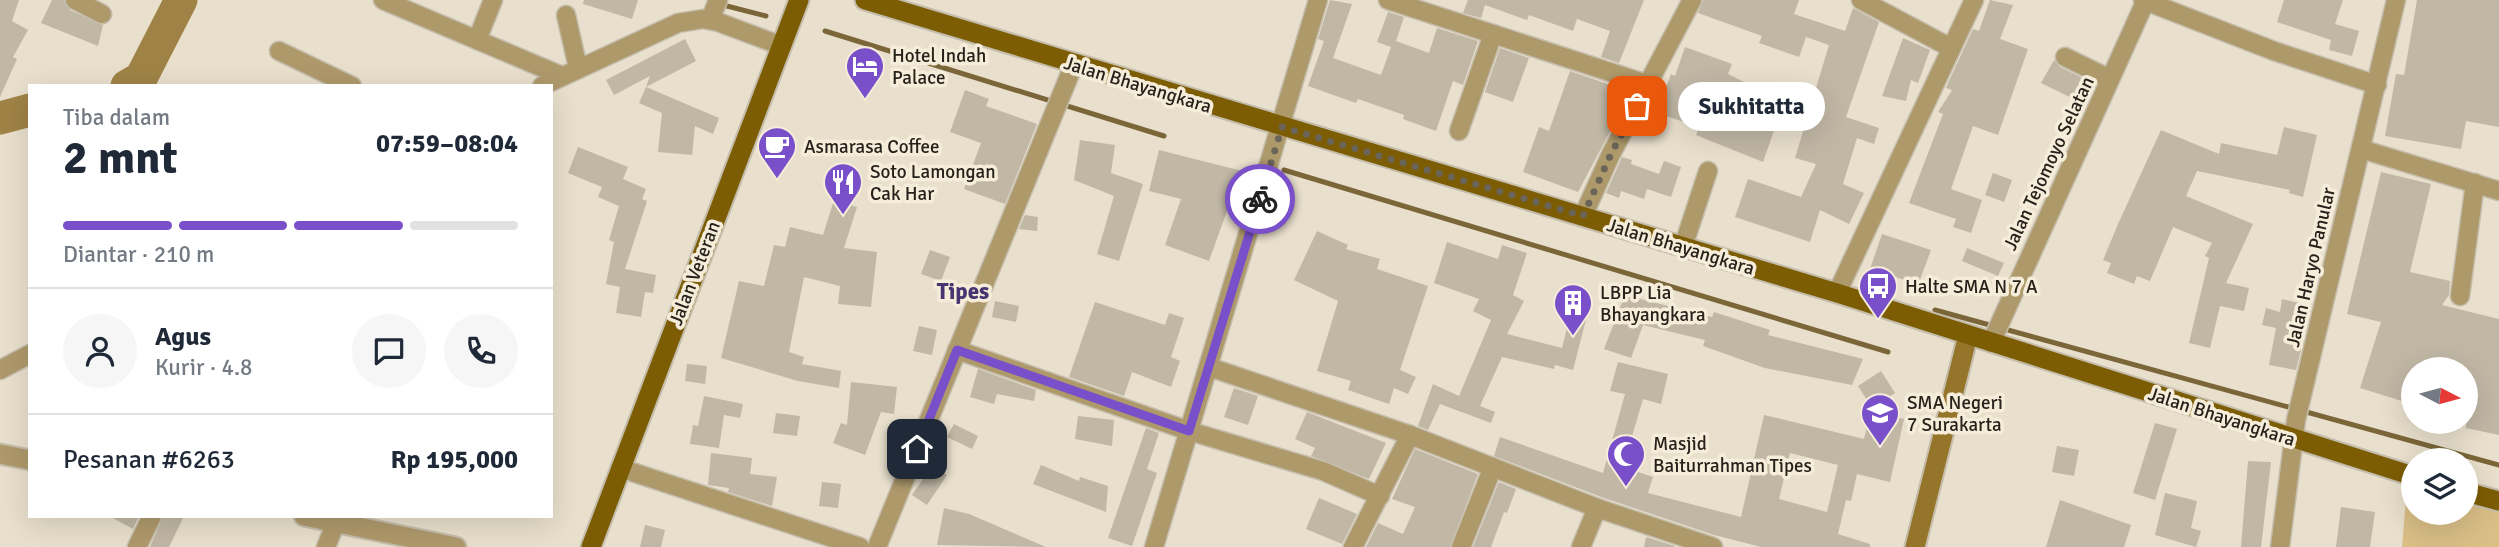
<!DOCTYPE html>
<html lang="id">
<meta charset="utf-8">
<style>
body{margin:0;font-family:Signika,sans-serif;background:#f6f6f7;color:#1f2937;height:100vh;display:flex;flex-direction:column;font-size:26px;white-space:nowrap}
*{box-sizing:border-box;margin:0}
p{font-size:23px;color:#747a83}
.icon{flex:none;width:38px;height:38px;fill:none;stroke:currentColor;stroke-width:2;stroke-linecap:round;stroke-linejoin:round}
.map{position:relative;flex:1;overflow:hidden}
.drawer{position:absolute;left:28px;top:84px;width:525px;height:434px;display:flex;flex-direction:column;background:#fff;border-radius:0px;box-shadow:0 7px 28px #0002}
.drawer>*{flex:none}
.needle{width:46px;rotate:96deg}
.fabs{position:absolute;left:2401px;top:357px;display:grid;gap:14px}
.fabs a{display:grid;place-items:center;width:77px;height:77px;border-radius:50%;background:#fff;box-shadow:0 7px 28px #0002;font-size:35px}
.pin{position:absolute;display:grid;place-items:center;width:60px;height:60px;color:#fff;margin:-30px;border-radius:14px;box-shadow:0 4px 10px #0006}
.courier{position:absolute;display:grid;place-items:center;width:70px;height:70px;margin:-35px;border:5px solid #7950c9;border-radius:50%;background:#fff;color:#222;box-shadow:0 2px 9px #0007}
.bubble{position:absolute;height:49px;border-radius:24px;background:#fff;box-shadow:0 7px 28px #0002;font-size:23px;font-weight:700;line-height:49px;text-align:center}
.summary em{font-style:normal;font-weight:700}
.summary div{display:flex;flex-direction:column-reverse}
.summary{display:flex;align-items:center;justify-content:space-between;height:119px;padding:0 35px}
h1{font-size:46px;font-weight:700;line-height:52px}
.bar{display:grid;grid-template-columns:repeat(4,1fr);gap:10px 7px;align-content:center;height:84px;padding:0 35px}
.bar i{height:9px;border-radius:5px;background:#e0e1e3}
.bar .on{background:#7950c9}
.bar p{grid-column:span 4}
.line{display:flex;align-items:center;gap:18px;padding:0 35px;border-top:2px solid #e0e1e3}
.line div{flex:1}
.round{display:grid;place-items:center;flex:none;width:74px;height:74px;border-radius:37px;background:#f6f6f7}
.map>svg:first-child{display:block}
</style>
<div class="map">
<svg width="2499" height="547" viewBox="0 0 2499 547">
<rect width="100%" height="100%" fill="#e8dfcc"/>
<path fill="#d9be86" d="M2408,475L2413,476V513H2466V492L2499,501V547H2402Z"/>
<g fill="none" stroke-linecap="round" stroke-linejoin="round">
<g stroke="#7b6639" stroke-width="5">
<path d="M723,5L766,16"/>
<path d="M825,31L1164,136"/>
<path d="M1284,170L1888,352"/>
<path d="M1935,310L2499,465"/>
</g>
<g stroke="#9f8346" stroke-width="33">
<path d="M127,86L141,78L181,0"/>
<path d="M0,118L30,110"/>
</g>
</g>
<g fill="#c0b7a5" fill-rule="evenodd">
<path d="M0,0H19L12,21L28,30L13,57L17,59L0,97Z"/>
<path d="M52,0H64L70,10L103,25L98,46L41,23Z"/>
<path d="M584,0H638L632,19L583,4Z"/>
<path d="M1330,0L1352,4L1333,58L1381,75L1391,47L1377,42L1388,12L1404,17L1396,41L1429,53L1437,28L1478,41L1463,85L1453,81L1436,131L1403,119L1404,115L1358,99L1356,103L1308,86L1324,41L1318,39Z"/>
<path d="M1468,0H1644L1619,63L1601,57L1610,31L1577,19L1573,31L1529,15L1527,20L1485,5L1481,18L1463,13Z"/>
<path d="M1703,0H1799L1794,14L1845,31L1853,8L1879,22L1846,117L1879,128L1874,144L1857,138L1843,184L1864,193L1849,224L1820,210L1810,242L1735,217L1748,179L1801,197L1816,164L1795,158L1829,45L1806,37L1799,57L1759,43L1762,36L1698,13Z"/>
<path d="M1990,0L2013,5L2000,39L2028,49L1998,135L1973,126L1951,189L1982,200L1971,233L1953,227L1956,219L1909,203L1943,114L1938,112L1952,90L1946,88L1949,81L1973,29L1979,31Z"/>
<path d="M2284,0H2343L2335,24L2359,31L2352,56L2329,50L2331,40L2277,22Z"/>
<path d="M2417,0H2499V127L2466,121L2461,149L2385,136L2396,74L2404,75Z"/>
<path d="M1903,38L1930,50L1918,83L1911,80L1906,101L1882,96Z"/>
<path d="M685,39L696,61L646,87L650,76L614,95L606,80Z"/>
<path d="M1685,47L1732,64L1728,74L1784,102L1763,162L1696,135L1699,127L1657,113L1671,74L1675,76Z"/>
<path d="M1500,48L1529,58L1513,102L1485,92Z"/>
<path d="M2054,60L2060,67L2095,84L2086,105L2041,83Z"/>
<path d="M1570,71L1631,92L1578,192L1523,172L1539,127L1549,131Z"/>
<path d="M646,87L719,118L713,134L695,126L692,155L658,152L662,113L639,103Z"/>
<path d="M965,90L989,99L986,106L1037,124L1005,204L964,189L981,143L950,132Z"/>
<path d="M2284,127L2317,135L2303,197L2289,193L2290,190L2197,171L2186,196L2253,224L2226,283L2249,288L2244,311L2220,306L2210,348L2189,343L2209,258L2205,256L2212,243L2173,227L2150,281L2137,276L2134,284L2107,273L2111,263L2103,260L2118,224L2161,130L2219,154L2221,143L2277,155Z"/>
<path d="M1080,140L1115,145L1111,173L1143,184L1119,261L1097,254L1114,196L1074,180Z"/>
<path d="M578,147L628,167L623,179L646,189L642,199L647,201L625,269L656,275L653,293L645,292L641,317L616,313L620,287L606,284L614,242L609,240L619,206L598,197L602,187L568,173Z"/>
<path d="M1159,150L1254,174L1242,214L1227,211L1209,261L1165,245L1181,199L1149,191Z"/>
<path d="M1622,157L1632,160L1631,164L1659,174L1664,161L1681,167L1671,197L1647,189L1644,199L1621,191L1619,198L1606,193Z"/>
<path d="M2381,172L2431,184L2410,272L2450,281L2449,295L2442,305L2499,319V435L2466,428V369H2412L2402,401L2360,388L2381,322L2347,314Z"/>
<path d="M1993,173L2012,180L2004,202L1985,195Z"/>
<path d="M834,200L857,207L844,248L877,252L871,307L838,304L840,286L804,277L789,352L804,357L802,364L841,371L839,388L798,381L721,358L739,281L764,286L774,245L785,247L790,227L823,235Z"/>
<path d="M1025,215L1038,217L1037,231L1019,229Z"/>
<path d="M1317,231L1348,245L1346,249L1380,259L1377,269L1428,286L1400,370L1416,377L1408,394L1394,388L1389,404L1348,390L1351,381L1317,371L1338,301L1294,280Z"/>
<path d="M1882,234L1931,250L1918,285L1893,276L1891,283L1868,275Z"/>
<path d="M1447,242L1498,259L1502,245L1527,253L1513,295L1524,301L1507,334L1562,348L1573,304L1589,308L1573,370L1555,365L1554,369L1502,357L1480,406L1495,412L1491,423L1440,404L1428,430L1418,426L1433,384L1459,396L1491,320L1473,311L1479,299L1434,283Z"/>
<path d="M1967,248L2004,263L1998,276L1962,261Z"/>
<path d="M930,250L950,257L941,281L921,274Z"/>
<path d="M1625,295L1712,317L1714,312L1770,330L1768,335L1863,359L1852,385L1765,368L1703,346L1705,340L1643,325L1631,358L1604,349Z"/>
<path d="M2282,299L2312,306L2296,370L2269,365L2276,328L2262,325L2266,308L2280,312Z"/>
<path d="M995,301L1019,306L1016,322L992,317Z"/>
<path d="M1095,302L1165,325L1169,313L1184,318L1171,357L1180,361L1171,387L1132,372L1124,396L1069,377Z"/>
<path d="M919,326L937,330L932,355L913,351Z"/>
<path d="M1618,362L1668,374L1661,404L1643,399L1623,467L1653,477L1648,493L1741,517L1764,415L1864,439L1871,411L1904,419L1890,482L1857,474L1851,501L1846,500L1838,534L1870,544V547H1761L1714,535L1601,497L1494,456L1500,437L1603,473L1625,394L1610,391ZM1790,453L1838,465L1827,512L1779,499Z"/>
<path d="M687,364L707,366L705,384L685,381Z"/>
<path d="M978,369L1036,390L1034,401L997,394L994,404L970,397Z"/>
<path d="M1881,371L1895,393L1872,408L1858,386Z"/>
<path d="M851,382L897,387L894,414L881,412L865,455L833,443L841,423L847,425Z"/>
<path d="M1234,388L1258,396L1248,425L1224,417Z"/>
<path d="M704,396L743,404L740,418L724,415L719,448L690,444L693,425L698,426Z"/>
<path d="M1307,412L1386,443L1369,479L1311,456L1315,448L1295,439Z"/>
<path d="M776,413L800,416L797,436L773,433Z"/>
<path d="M1078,416L1114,420L1112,446L1075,439Z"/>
<path d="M2155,423L2177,429L2155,500L2133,493Z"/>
<path d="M954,424L978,436L972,449L947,437Z"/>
<path d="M1146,428L1159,433L1147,469L1157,473L1132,546L1108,538Z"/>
<path d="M2057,446L2079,450L2074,476L2052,472Z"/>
<path d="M1415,449L1478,474L1450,547H1366L1378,523L1403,534L1415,507L1392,499Z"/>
<path d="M711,453L752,458L750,474L777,477L772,506L728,492L729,488L708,485Z"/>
<path d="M2248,461L2271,462L2261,547H2241Z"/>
<path d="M1041,465L1079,481L1080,477L1108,486L1106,512L1033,484Z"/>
<path d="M932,466L947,475L927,505L912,495Z"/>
<path d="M822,482L841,484L838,508L819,506Z"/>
<path d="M1499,482L1516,489L1507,513L1504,512L1491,547H1473Z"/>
<path d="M2165,493L2197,501L2191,528L2201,531L2196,547L2155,535Z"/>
<path d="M1319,498L1357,514L1342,544L1306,529Z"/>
<path d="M2060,500L2131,525L2124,547H2046Z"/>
<path d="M2341,507L2375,512L2370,547H2336Z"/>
<path d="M944,508L969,514L1046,547L937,545Z"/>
<path d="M109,516H139L133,529Z"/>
<path d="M163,516H184L169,547H150Z"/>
<path d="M645,525L665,530L661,547H640Z"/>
<path d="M1646,537L1675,546L1674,547H1644Z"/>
</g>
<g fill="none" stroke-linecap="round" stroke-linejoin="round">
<defs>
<g id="minor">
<path d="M75,0L102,14"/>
<path d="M383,0L562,76"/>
<path d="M1388,0L1647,84"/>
<path d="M1861,0L1951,48"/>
<path d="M2143,0L2274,51L2377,85"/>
<path d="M566,15L578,68"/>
<path d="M710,20L718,0"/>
<path d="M477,40L493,0"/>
<path d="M279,51L352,86"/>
<path d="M2065,57L2110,79"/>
<path d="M542,86L678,23L703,19L718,22L782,46"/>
<path d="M1459,131L1493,34"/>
<path d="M2361,149L2499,191"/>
<path d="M1583,216L1611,154L1692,0"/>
<path d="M1683,247L1708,171"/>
<path d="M1837,293L1974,0"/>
<path d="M2460,296L2475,183"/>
<path d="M1991,343L2146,0"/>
<path d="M957,350L1189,431L1323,471L1380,496"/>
<path d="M1209,367L1410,435L1597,508L1713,547"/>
<path d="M0,370L30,354"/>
<path d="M620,468L860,547"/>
<path d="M137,547L152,516"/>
<path d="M326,547L336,522"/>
<path d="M877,547L1074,64"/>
<path d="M1154,547L1318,0"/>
<path d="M1353,547L1410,435"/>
<path d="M1461,547L1493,467"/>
<path d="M1581,547L1597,508"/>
<path d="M2280,547L2296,420L2396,0"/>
</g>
<g id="tertiary">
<path d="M0,454L30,460"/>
<path d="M304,516L456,547"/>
</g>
<path id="secondary" d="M1915,547L1968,335"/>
<g id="primary">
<path d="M865,0L1837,293L2413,476"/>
<path d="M2466,492L2499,501"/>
<path d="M591,547L799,0"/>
</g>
</defs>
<use href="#minor" stroke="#c5bdac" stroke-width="21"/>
<use href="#tertiary" stroke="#c5bdac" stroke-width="23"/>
<use href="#secondary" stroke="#c5bdac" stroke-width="23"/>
<use href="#primary" stroke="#c5bdac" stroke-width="23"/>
<use href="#minor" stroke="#ae996b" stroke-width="18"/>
<use href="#tertiary" stroke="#ae996b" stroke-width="19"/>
<use href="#secondary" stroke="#957529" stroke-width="19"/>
<use href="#primary" stroke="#7c5d04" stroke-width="19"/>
</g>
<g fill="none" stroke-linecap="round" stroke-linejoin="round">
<path stroke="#6a6459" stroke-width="7" stroke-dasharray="0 12.6" d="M1260,199L1282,127L1583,216L1611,154L1637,106"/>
<path stroke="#7950c9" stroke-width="9" d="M917,449L957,350L1189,431L1260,199"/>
</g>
<defs>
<symbol id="hotel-pin" viewBox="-11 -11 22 30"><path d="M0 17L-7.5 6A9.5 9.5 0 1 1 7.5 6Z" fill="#7950c9" stroke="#f5ecd9"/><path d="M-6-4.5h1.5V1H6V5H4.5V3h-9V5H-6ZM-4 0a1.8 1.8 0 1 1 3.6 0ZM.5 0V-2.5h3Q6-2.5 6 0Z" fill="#fff"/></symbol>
<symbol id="cafe-pin" viewBox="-11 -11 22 30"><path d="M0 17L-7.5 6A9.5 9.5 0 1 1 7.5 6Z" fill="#7950c9" stroke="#f5ecd9"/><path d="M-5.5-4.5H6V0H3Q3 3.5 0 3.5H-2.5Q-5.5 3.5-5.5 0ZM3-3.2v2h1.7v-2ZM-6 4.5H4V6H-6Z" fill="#fff"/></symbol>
<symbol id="restaurant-pin" viewBox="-11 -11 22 30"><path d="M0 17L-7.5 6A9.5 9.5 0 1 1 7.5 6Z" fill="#7950c9" stroke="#f5ecd9"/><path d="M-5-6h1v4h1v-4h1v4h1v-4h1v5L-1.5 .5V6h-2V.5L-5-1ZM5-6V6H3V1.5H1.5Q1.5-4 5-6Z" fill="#fff"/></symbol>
<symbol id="bus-pin" viewBox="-11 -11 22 30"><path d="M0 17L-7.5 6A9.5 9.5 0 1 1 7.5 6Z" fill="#7950c9" stroke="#f5ecd9"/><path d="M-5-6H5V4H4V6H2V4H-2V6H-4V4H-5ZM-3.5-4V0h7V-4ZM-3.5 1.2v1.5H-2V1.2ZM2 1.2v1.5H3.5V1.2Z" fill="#fff"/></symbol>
<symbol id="building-pin" viewBox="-11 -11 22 30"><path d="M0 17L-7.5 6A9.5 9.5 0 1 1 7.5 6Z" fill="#7950c9" stroke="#f5ecd9"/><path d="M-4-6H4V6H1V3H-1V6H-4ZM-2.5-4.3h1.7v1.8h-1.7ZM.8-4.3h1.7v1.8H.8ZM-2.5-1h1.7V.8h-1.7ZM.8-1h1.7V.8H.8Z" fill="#fff"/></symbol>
<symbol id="school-pin" viewBox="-11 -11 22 30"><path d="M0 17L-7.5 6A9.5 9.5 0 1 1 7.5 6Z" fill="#7950c9" stroke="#f5ecd9"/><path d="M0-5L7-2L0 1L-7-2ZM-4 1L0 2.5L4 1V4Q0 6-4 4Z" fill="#fff"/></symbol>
<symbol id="mosque-pin" viewBox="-11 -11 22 30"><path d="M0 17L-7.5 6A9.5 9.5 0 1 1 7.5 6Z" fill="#7950c9" stroke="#f5ecd9"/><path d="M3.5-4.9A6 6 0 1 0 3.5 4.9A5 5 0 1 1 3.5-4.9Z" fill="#fff"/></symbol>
</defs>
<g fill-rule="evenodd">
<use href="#hotel-pin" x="843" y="44" width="44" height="60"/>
<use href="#cafe-pin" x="755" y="124" width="44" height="60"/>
<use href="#restaurant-pin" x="821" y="160" width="44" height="60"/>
<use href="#bus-pin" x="1856" y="264" width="44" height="60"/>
<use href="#building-pin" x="1551" y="281" width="44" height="60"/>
<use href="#school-pin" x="1858" y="391" width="44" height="60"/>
<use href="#mosque-pin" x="1604" y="432" width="44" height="60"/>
</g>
<g text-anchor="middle" stroke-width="7" stroke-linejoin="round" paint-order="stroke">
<g font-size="19" fill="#26221b" stroke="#f5ecd9" text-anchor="start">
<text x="892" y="62">Hotel Indah<tspan x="892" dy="22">Palace</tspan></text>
<text x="804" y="153">Asmarasa Coffee</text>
<text x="870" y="178">Soto Lamongan<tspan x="870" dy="22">Cak Har</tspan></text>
<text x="1905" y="293">Halte SMA N 7 A</text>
<text x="1600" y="299">LBPP Lia<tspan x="1600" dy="22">Bhayangkara</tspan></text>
<text x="1907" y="409">SMA Negeri<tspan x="1907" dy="22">7 Surakarta</tspan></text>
<text x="1653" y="450">Masjid<tspan x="1653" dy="22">Baiturrahman Tipes</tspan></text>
</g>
<g font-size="19" fill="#26221b" stroke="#f5ecd9">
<text transform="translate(1138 84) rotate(17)" y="7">Jalan Bhayangkara</text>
<text transform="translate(2048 163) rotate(-65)" y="7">Jalan Tejomoyo Selatan</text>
<text transform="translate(1681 246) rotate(17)" y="7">Jalan Bhayangkara</text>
<text transform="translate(2310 267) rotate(-77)" y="7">Jalan Haryo Panular</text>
<text transform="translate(694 273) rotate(-69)" y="7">Jalan Veteran</text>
<text transform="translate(2222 416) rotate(18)" y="7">Jalan Bhayangkara</text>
</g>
<g font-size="23" font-weight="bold" fill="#473571" stroke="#f5ecd9">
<text x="963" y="299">Tipes</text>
</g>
</g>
</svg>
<div class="fabs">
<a><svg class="needle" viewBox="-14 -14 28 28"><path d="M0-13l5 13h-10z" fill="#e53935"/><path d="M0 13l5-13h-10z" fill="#747a83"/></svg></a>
<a><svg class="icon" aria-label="layers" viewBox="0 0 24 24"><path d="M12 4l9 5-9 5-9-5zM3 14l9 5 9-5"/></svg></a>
</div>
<div class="pin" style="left:1637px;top:106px;background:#ea580c"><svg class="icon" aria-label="bag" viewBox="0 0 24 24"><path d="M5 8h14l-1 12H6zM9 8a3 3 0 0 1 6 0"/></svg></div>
<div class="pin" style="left:917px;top:449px;background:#1f2937"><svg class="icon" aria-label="home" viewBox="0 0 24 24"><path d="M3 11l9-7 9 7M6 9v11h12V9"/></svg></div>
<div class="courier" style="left:1260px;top:199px"><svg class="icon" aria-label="bike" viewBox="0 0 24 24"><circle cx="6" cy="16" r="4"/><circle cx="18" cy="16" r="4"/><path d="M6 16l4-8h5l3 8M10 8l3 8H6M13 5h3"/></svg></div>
<div class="bubble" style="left:1678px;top:82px;width:147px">Sukhitatta</div>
<section class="drawer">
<div class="summary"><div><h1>2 mnt</h1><p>Tiba dalam</p></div><em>07:59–08:04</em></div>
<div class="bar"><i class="on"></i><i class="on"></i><i class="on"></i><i></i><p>Diantar · 210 m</p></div>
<div class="line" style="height:126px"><a class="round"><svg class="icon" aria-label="person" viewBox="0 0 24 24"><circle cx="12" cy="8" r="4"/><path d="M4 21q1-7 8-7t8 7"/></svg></a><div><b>Agus</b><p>Kurir · 4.8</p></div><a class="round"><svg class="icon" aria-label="chat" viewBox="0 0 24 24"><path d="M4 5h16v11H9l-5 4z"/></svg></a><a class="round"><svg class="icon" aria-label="phone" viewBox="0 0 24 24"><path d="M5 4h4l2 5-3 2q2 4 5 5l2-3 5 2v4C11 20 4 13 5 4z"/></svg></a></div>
<div class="line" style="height:91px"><div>Pesanan #6263</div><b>Rp 195,000</b></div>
</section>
</div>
